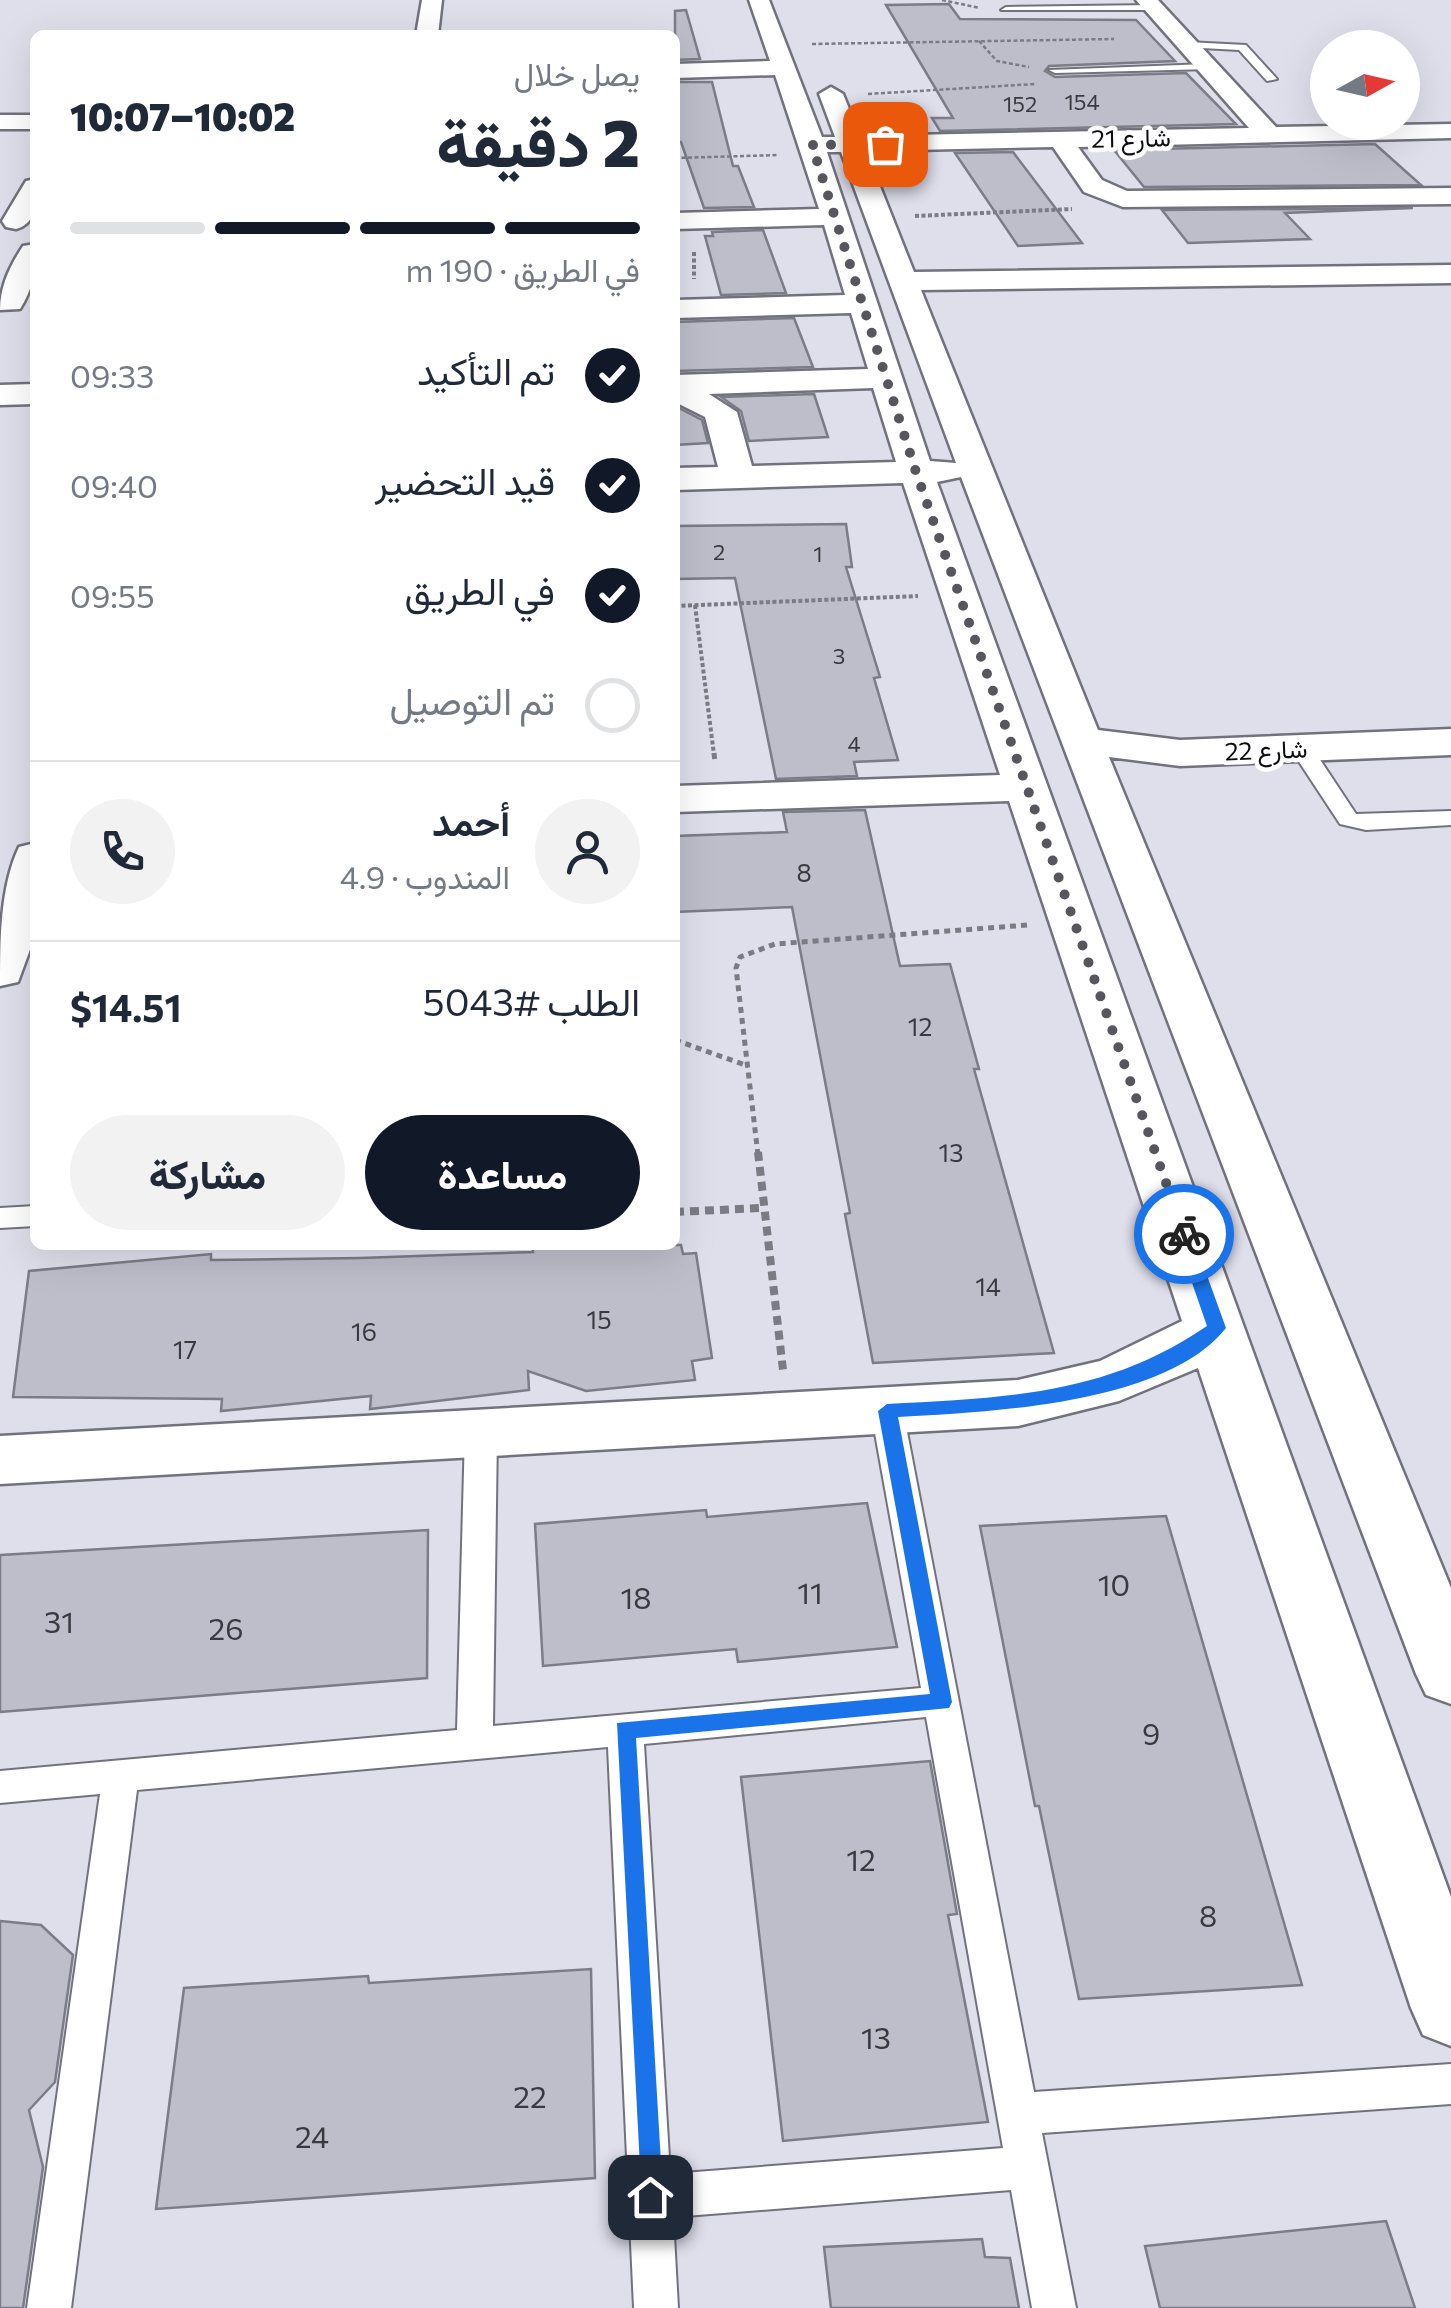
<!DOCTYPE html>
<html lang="ar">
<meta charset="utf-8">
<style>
body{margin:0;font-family:Commissioner,Vazirmatn,sans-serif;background:#f2f2f3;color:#1f2937;direction:rtl;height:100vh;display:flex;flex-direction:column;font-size:38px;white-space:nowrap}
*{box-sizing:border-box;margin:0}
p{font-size:32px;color:#747a83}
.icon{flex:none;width:55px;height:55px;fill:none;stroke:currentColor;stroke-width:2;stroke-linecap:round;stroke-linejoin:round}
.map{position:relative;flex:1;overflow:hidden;direction:ltr}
.side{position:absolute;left:30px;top:30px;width:650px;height:1220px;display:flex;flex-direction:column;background:#fff;border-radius:15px;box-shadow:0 10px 40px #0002;direction:rtl}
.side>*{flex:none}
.needle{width:65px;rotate:82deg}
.fabs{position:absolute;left:1310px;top:30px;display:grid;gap:20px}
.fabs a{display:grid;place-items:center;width:110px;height:110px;border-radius:50%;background:#fff;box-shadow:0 10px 40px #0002;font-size:50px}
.pin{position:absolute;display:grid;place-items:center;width:85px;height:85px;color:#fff;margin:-42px;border-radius:20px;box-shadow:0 5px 15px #0006}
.courier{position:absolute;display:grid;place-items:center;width:100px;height:100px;margin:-50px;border:8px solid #1a73e8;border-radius:50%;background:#fff;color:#222;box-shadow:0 2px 12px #0007}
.headline em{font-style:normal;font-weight:800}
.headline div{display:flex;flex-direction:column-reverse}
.headline{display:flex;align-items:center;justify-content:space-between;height:170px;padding:0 40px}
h1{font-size:65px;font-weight:800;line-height:75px}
.bar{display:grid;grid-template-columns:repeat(4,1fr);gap:15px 10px;align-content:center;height:120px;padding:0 40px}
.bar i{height:12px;border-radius:8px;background:#e0e1e3}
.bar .on{background:#111827}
.bar p{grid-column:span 4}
.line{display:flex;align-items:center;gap:25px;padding:0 40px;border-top:2px solid #e0e1e3}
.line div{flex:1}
.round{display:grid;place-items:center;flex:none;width:105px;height:105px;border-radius:52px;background:#f2f2f3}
ol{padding:0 40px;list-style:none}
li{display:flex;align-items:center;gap:30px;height:110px}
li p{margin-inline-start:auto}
li .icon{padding:10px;border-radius:50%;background:#111827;color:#fff;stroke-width:4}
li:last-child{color:#747a83}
li i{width:55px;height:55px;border:5px solid #e0e1e3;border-radius:50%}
.primary-button{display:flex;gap:20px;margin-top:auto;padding:20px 40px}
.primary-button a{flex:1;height:115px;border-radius:60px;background:#111827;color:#fff;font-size:40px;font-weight:800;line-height:115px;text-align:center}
.primary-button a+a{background:#f2f2f3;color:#1f2937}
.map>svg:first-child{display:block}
</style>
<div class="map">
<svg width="1451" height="2308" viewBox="0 0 1451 2308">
<rect width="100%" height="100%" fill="#dedfeb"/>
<g fill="#bdbeca" stroke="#7b7c86" stroke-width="2.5">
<path d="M949,4L960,19L1136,20L1175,61L1049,66L1045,71L1055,77L1186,73L1236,124L940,131L932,118H953L886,5Z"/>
<path d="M686,10L700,59L675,60V11Z"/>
<path d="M675,82H712L733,166H738L754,207L704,208L681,142H675Z"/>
<path d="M1375,144L1421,185L1144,187L1114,150Z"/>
<path d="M1013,152L1082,243L1018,246L955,153Z"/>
<path d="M1413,208L1285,213L1310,239L1188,243L1162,210Z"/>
<path d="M763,230L786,293L721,295L705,236H713L712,232Z"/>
<path d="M794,318L813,367L675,371V322Z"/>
<path d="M814,394L828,437L749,441L741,411L721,397Z"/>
<path d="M675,406L702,420L708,443L675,445Z"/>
<path d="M846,524L852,567H846L880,677L874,678L898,760L854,762L857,776L776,779L735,578L675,579V526Z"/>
<path d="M865,810L900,966L950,964L979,1069H974L1054,1353L873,1363L845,1214L850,1213L792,907L675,912V836L787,832L783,812Z"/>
<path d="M532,1245H681L683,1254L696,1253L712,1358L692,1361L695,1380L586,1391L528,1371L529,1390L370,1409L371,1396L221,1411L222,1399L13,1397L29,1271L211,1254V1260L360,1258L533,1252Z"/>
<path d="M867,1503L897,1647L738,1662L736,1649L543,1666L535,1524L706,1510L707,1517Z"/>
<path d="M1166,1516L1302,1985L1079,1999L1039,1806H1035L980,1526Z"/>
<path d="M428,1530L427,1678L0,1712V1555Z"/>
<path d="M930,1761L957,1914L948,1915L988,2122L783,2141L741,1777Z"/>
<path d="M0,1921L41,1925L73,1955L55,2082L29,2110L43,2167L23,2308H0Z"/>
<path d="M591,1969L595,2178L156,2209L184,1988L368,1976L369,1983Z"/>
<path d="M1386,2221L1415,2308H1160L1145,2246Z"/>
<path d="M982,2239L985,2257L1010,2258L1019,2308H831L824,2247Z"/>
</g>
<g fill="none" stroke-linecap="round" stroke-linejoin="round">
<defs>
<g id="service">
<path d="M1154,5L1158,10H1001L1006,7Z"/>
<path d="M1187,42L1246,45L1277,79L1267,81L1239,50L1183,47Z"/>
<path d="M1207,64L1211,69L1055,73L1049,70Z"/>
<path d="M1301,742L1309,743L1356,814L1451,811V825L1366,830L1340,824L1290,748Z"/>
<path d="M35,1206V1226L0,1228V1208Z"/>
<path d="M887,1399L898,1403L903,1411L1034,2092L1451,2064V2104L1042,2133L1076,2308H1032L1011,2190L673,2217L678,2308H634L608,1747L137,1790L71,2308H27L100,1794L0,1803V1771L457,1730L465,1433L470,1425L481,1421L492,1425L497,1433L493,1726L921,1688L871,1411L876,1403ZM926,1717L1003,2148L670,2174L644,1744Z"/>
</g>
<g id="minor">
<path d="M422,0H442L438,35H416Z"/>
<path d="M749,0H769L822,137H835L819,94L831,87L843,94L860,136L1249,128L1136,0H1158L1276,127L1451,124V138L1078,147L1102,180L1127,191L1451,188V204L1123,207L1084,192L1053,147L866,151L914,272L1451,265V283L921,290L1098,730L1180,740L1451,729V755L1180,766L1109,757L1451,1588V1704L1426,1695L1416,1674L961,477L937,482L1451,1897V2046L1423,2035L1411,2008L1198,1368L1119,1401L1018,1426L0,1484V1436L1018,1380L1100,1361L1182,1321L1009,801L675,812V786L1000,775L903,483L675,490V468L718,467L705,417L675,402V375L868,369L851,313L675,318V300L845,295L824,225L675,229V213L819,209L775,75L675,78V64L770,61ZM827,152H841L956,463L930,461ZM873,388L896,462L752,466L737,412L709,394Z"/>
<rect x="0" y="115" width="35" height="14"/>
<path d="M35,179C35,199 39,223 16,229L6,227L2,221L26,181Z"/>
<path d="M35,244C35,270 34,287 20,309L0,310C0,286 10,266 23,246Z"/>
<path d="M35,384V404L0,405V385Z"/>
<path d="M35,843V936L18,982L0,986C0,940 0,887 19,847Z"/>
</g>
</defs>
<use href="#service" stroke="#71727c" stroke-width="4"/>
<use href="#minor" stroke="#71727c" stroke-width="5"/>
<g stroke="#7b7b84" stroke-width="2.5" stroke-dasharray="4 2.5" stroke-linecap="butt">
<path d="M942,0L980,8"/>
<path d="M979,41L997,61L1029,67"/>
<path d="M812,44L1114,39"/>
<path d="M868,94L1035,84"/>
<path d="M675,158L779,155"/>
</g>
<g stroke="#7b7b84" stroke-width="4" stroke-dasharray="4 2.5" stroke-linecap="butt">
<path d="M915,216L1072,209"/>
<path d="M694,252V279"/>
<path d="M695,605L714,755"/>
<path d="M675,606L918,596"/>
</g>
<g stroke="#7b7b84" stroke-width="5" stroke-dasharray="6 5" stroke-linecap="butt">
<path d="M714,753L715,762"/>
<path d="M675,1040L748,1066"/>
<path d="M758,1155L736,968L740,957L775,944L1028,925"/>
</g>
<g stroke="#7b7b84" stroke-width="8" stroke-dasharray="9 6" stroke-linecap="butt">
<path d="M758,1152L783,1370"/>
<path d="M675,1212L761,1208"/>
</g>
<use href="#service" fill="#fff" fill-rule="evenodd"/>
<use href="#minor" fill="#fff" fill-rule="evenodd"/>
</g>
<path fill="#1a73e8" d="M1184,1228L1192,1234L1226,1328C1165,1405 988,1412 898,1417L952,1702L949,1708L636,1738L663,2197L659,2206L650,2209L642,2206L617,1723L930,1694L878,1411L887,1404C1007,1397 1104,1396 1207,1326L1175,1234Z"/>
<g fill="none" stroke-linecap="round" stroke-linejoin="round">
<path stroke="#56565d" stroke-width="10" stroke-dasharray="0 18" d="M885,144L812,145L916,472L1184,1234"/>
</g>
<g text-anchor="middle" stroke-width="9" stroke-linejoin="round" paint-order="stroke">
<g font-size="22" fill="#39393f">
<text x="1082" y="110">154</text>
<text x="1020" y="112">152</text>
<text x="719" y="560">2</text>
<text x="818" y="562">1</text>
<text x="839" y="664">3</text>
<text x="854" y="752">4</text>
</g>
<g font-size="25" fill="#0d0d11" stroke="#fff">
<text transform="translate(1131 138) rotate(-1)" y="9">شارع 21</text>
<text transform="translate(1266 750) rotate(-2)" y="9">شارع 22</text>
</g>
<g font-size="25" fill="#39393f">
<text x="804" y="882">8</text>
<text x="920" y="1036">12</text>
<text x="951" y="1162">13</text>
<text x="988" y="1296">14</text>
<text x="599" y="1329">15</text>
<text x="364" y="1341">16</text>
<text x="185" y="1359">17</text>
</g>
<g font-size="30" fill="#39393f">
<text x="1114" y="1596">10</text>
<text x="810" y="1604">11</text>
<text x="636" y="1609">18</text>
<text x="59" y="1633">31</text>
<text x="226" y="1640">26</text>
<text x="1151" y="1745">9</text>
<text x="861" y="1871">12</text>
<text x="1208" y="1927">8</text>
<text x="876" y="2049">13</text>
<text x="530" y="2108">22</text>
<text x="312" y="2148">24</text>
</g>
</g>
</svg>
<div class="fabs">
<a><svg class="needle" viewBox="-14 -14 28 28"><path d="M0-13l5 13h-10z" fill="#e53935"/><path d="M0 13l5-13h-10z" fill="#747a83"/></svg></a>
</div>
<div class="pin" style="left:885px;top:144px;background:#ea580c"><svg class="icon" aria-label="bag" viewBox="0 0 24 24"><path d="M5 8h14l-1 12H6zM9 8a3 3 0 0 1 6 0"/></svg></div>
<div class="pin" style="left:650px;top:2197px;background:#1f2937"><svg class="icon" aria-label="home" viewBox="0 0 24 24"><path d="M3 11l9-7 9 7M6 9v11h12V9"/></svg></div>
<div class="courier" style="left:1184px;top:1234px"><svg class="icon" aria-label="bike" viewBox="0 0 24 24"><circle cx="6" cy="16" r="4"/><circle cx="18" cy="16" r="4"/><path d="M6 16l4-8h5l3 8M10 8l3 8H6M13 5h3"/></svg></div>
<section class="side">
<div class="headline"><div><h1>2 دقيقة</h1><p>يصل خلال</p></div><em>10:02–10:07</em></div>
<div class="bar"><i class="on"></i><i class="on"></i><i class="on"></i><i></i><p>في الطريق · 190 m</p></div>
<ol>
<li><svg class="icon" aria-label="check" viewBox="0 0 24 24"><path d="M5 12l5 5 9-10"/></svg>تم التأكيد<p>09:33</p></li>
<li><svg class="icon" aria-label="check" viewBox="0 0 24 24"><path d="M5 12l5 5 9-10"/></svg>قيد التحضير<p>09:40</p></li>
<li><svg class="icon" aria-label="check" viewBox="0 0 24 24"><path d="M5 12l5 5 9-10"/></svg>في الطريق<p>09:55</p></li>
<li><i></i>تم التوصيل</li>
</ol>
<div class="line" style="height:180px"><a class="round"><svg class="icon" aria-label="person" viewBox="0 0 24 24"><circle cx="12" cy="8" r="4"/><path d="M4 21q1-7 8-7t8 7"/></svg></a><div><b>أحمد</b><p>المندوب · 4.9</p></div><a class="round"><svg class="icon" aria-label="phone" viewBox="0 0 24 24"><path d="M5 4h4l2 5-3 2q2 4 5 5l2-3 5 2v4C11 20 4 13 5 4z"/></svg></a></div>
<div class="line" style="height:130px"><div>الطلب #5043</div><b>$14.51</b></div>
<div class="primary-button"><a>مساعدة</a><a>مشاركة</a></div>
</section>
</div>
